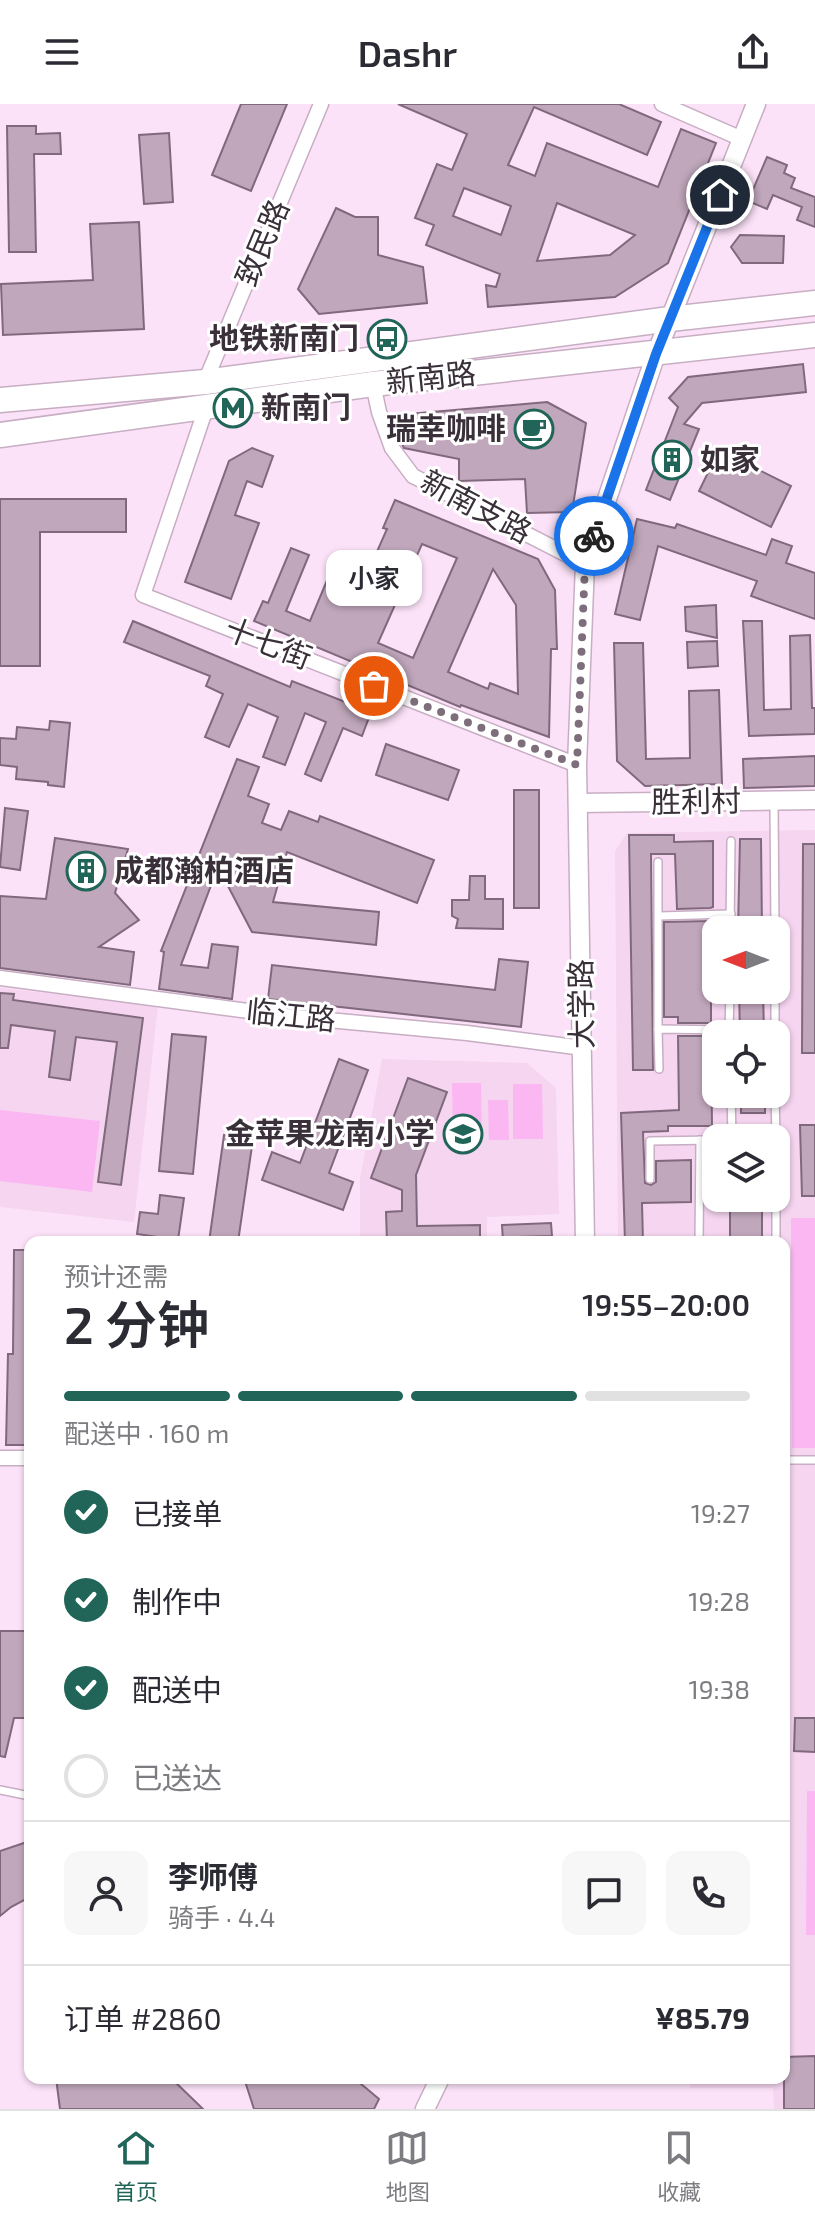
<!DOCTYPE html>
<html lang="zh">
<meta charset="utf-8">
<style>
body{margin:0;font-family:"Exo 2","Noto Sans SC",sans-serif;background:#f7f7f7;color:#2b2b33;height:100vh;display:flex;flex-direction:column;font-size:30px;white-space:nowrap}
*{box-sizing:border-box;margin:0}
p{font-size:26px;color:#7c7c81}
.icon{flex:none;width:44px;height:44px;fill:none;stroke:currentColor;stroke-width:2;stroke-linecap:round;stroke-linejoin:round}
.map{position:relative;flex:1;overflow:hidden}
.drawer{position:absolute;left:24px;top:1132px;width:766px;height:848px;display:flex;flex-direction:column;background:#fff;border-radius:16px;box-shadow:0 2px 6px #0004}
.drawer>*{flex:none}
.needle{width:52px;rotate:270deg}
.controls{position:absolute;left:702px;top:812px;display:grid;gap:16px}
.controls a{display:grid;place-items:center;width:88px;height:88px;border-radius:16px;background:#fff;box-shadow:0 2px 6px #0004;font-size:40px}
.pin{position:absolute;display:grid;place-items:center;width:68px;height:68px;color:#fff;margin:-34px;border:4px solid #fff;border-radius:50%;box-shadow:0 2px 8px #0007}
.courier{position:absolute;display:grid;place-items:center;width:80px;height:80px;margin:-40px;border:6px solid #1a73e8;border-radius:50%;background:#fff;color:#222;box-shadow:0 2px 10px #0007}
.bubble{position:absolute;height:56px;border-radius:16px;background:#fff;box-shadow:0 2px 6px #0004;font-size:26px;font-weight:600;line-height:56px;text-align:center}
.head em{font-style:normal;font-weight:600}
.head div{display:flex;flex-direction:column-reverse}
.head{display:flex;align-items:center;justify-content:space-between;height:136px;padding:0 40px}
h1{font-size:52px;font-weight:600;line-height:60px}
.bar{display:grid;grid-template-columns:repeat(4,1fr);gap:12px 8px;align-content:center;height:96px;padding:0 40px}
.bar i{height:10px;border-radius:6px;background:#e1e1e2}
.bar .active{background:#206558}
.bar p{grid-column:span 4}
.line{display:flex;align-items:center;gap:20px;padding:0 40px;border-top:2px solid #e1e1e2}
.line div{flex:1}
.round{display:grid;place-items:center;flex:none;width:84px;height:84px;border-radius:16px;background:#f7f7f7}
ol{padding:0 40px;list-style:none}
li{display:flex;align-items:center;gap:24px;height:88px}
li p{margin-inline-start:auto}
li .icon{padding:8px;border-radius:50%;background:#206558;color:#fff;stroke-width:4}
li:last-child{color:#7c7c81}
li i{width:44px;height:44px;border:4px solid #e1e1e2;border-radius:50%}
header{display:flex;justify-content:space-between;align-items:center;height:104px;padding:0 40px;background:#fff;font-size:36px;font-weight:600}
.menu{display:flex;justify-content:space-around;align-items:center;height:112px;border-top:2px solid #e1e1e2;background:#fff;font-size:22px;color:#7c7c81}
.menu a{display:grid;justify-items:center;gap:4px}
.menu .active{color:#206558}
.map>svg:first-child{display:block}
</style>
<header><svg class="icon" aria-label="menu" viewBox="0 0 24 24"><path d="M4 6h16M4 12h16M4 18h16"/></svg>Dashr<svg class="icon" aria-label="share" viewBox="0 0 24 24"><path d="M12 15V3M7 8l5-5 5 5M5 13v7h14v-7"/></svg></header>
<div class="map">
<svg width="815" height="2005" viewBox="0 0 815 2005">
<rect width="100%" height="100%" fill="#fce2f8"/>
<g fill="#f5d5f0" fill-rule="evenodd">
<path d="M815,726V2005H774L773,1984H690V1974H784V1138H618L615,747L627,729ZM716,826H776V886H716ZM716,930H776V990H716ZM716,1034H776V1094H716Z"/>
<path d="M0,884L158,901L134,1118L0,1103Z"/>
<path d="M382,955L527,959L556,984L559,1110L487,1113V1138H360V1075Z"/>
</g>
<g fill="#fbb7f2">
<path d="M452,979H481L482,1037H453Z"/>
<path d="M513,980H542L543,1035H513Z"/>
<path d="M488,996H508L509,1036H489Z"/>
<path d="M0,1006L100,1017L92,1088L0,1077Z"/>
<path d="M791,1114H815V1344H792Z"/>
<path d="M807,1687H815V1831H806Z"/>
</g>
<g fill="#c0a7bc" stroke="#81697d" stroke-width="2" fill-rule="evenodd">
<path d="M241,0H287L251,87L212,71Z"/>
<path d="M398,0H619L661,18L647,51L534,3L508,61L535,72L547,39L658,83L681,25L716,39L668,159L615,193L488,203L486,181L496,183L500,170L426,141L434,121L415,114L437,60L452,66L467,30ZM464,84L511,102L501,131L453,112ZM557,99L635,131L610,151L537,157Z"/>
<path d="M7,22H36V30L60,29L61,50H34L36,148H9Z"/>
<path d="M169,29L173,98L144,100L139,31Z"/>
<path d="M767,53L787,61L784,69L795,74L791,84L815,93V123L797,116L802,103L773,91L767,105L748,97Z"/>
<path d="M336,104L355,113H378V151L423,163L427,199L319,210L298,185Z"/>
<path d="M139,118L144,225L3,231L1,180L93,176L90,120Z"/>
<path d="M740,131L784,132L783,159H742L731,143Z"/>
<path d="M803,260L806,288L702,299L684,320L699,325L670,396L646,386L678,303L669,294L688,273Z"/>
<path d="M547,298L586,319L572,408L527,409L525,375L459,377V355L404,344L400,336L397,311Z"/>
<path d="M252,344L273,352L262,383L247,377L235,411L259,419L231,495L185,478L229,357Z"/>
<path d="M719,346L791,382L771,423L699,387Z"/>
<path d="M0,395H126V428H40V562H0Z"/>
<path d="M395,396L538,455L555,486L557,545H551L549,633L461,601L460,603L254,517L263,497L268,499L291,444L309,451L286,507L310,517L333,462L365,475L387,425L383,424ZM422,440L457,454L413,554L378,539ZM493,465L516,501L518,590L490,579L488,585L448,568Z"/>
<path d="M637,415L675,424L677,420L766,451L772,435L792,442L786,459L815,469V515L751,492L757,477L658,442L640,516L615,510Z"/>
<path d="M716,501L717,534L686,527L685,503Z"/>
<path d="M133,517L290,583L292,577L371,608L362,632L343,624L321,677L305,670L326,618L305,609L285,661L263,653L278,613L248,600L229,643L205,633L223,590L206,582L210,572L124,538Z"/>
<path d="M743,517H762L764,606L791,605L790,532L810,531L812,604H815V630L749,632Z"/>
<path d="M717,537L718,562L688,564L687,538Z"/>
<path d="M614,539H643L646,655L690,654L689,587L719,586L722,680L645,682L617,657Z"/>
<path d="M50,617L70,619L64,683L48,681V678L16,675L17,663L0,661V634L16,635L17,623L49,626Z"/>
<path d="M386,640L459,666L448,696L376,671Z"/>
<path d="M815,652V682L744,684L743,655Z"/>
<path d="M237,655L259,663L248,692L269,700L262,719L281,726L289,707L318,718L320,712L434,756L417,799L287,748L273,798L379,808L376,841L252,828L218,763L181,861L208,864L212,840L238,843L232,895L159,885L164,848L161,847Z"/>
<rect x="514" y="686" width="25" height="118"/>
<path d="M5,704L28,707L20,766L0,763Z"/>
<path d="M629,731H674V738L713,737V803L710,804L677,805L675,750H651L653,966H633Z"/>
<path d="M55,734L128,745L115,789L139,816L99,843L134,848L130,881L0,864V792L46,795Z"/>
<path d="M740,735H761L762,826H738Z"/>
<path d="M803,740H815V949H802Z"/>
<path d="M470,772H485V795H503V825L456,824L458,815L452,812V796H469Z"/>
<path d="M711,817V919H678V913H664V818Z"/>
<path d="M499,855L528,858L521,923L268,895L272,861L495,886Z"/>
<path d="M739,886H763L764,930H740Z"/>
<path d="M0,889L14,890L13,896L143,914L121,1081L98,1078L117,938L76,933L70,976L49,973L55,927L11,921L8,944H0Z"/>
<path d="M172,930L206,933L193,1070L159,1067Z"/>
<path d="M678,932H711L712,1022H668V1027L643,1028L645,1079L651,1081L656,1078V1057L691,1056V1098L642,1099L643,1138H625L621,1009L679,1006Z"/>
<path d="M339,955L368,966L329,1069L353,1078L343,1106L262,1076L272,1048L300,1059Z"/>
<path d="M408,974L447,988L416,1071L417,1122L480,1121V1138H387L386,1108L402,1107V1086L371,1074Z"/>
<rect x="741" y="990" width="24" height="19"/>
<path d="M800,1021H815V1092H802Z"/>
<path d="M224,1031L253,1035L238,1138H209Z"/>
<path d="M160,1091L184,1094L178,1136L137,1130L140,1108L158,1110Z"/>
<rect x="730" y="1094" width="32" height="44"/>
<path d="M551,1119L552,1132L518,1133V1138H503L502,1121Z"/>
<path d="M14,1146H30V1341H6L8,1250H13Z"/>
<path d="M0,1527H30V1614H14L5,1653L0,1652Z"/>
<path d="M795,1614H815V1648L794,1647Z"/>
<path d="M30,1737V1793L11,1803L0,1812V1747Z"/>
<path d="M815,1952V2005H784V1953Z"/>
<path d="M56,1974H171L203,2005H60Z"/>
<path d="M244,1974H354L379,1995L374,2005H254Z"/>
</g>
<g fill="none" stroke-linecap="round" stroke-linejoin="round">
<defs>
<g id="service">
<path d="M774,699L775,826"/>
<path d="M658,758V925"/>
<path d="M659,812L731,810"/>
<path d="M730,826L731,737"/>
<path d="M775,886V930"/>
<path d="M729,928L730,886"/>
<path d="M659,965L658,925L729,926"/>
<path d="M731,990L732,1034"/>
<path d="M775,990L776,1034"/>
<path d="M650,1075V1037L716,1036"/>
<path d="M776,1094V1138"/>
<path d="M699,1138L700,1036"/>
<path d="M784,1356H815"/>
<path d="M0,1686L30,1692"/>
</g>
<g id="minor">
<path d="M662,0L742,35"/>
<path d="M205,278L321,0"/>
<path d="M373,280L379,308L392,344L413,372L585,460"/>
<path d="M206,304L143,491L577,661"/>
<path d="M0,874L286,912L467,929L583,944"/>
<path d="M0,1354H30"/>
</g>
<g id="tertiary">
<path d="M578,699L815,696"/>
<path d="M585,1138L577,661L585,460L656,250L756,0"/>
<path d="M425,2005L440,1974"/>
</g>
<g id="primary">
<path d="M0,296L205,278L670,215L815,199"/>
<path d="M0,331L373,280L815,231"/>
</g>
</defs>
<use href="#service" stroke="#c7aec3" stroke-width="10"/>
<use href="#minor" stroke="#c7aec3" stroke-width="17"/>
<use href="#tertiary" stroke="#c7aec3" stroke-width="21"/>
<use href="#primary" stroke="#c7aec3" stroke-width="27"/>
<use href="#service" stroke="#fff" stroke-width="7"/>
<use href="#minor" stroke="#fff" stroke-width="14"/>
<use href="#tertiary" stroke="#fff" stroke-width="18"/>
<use href="#primary" stroke="#fff" stroke-width="24"/>
</g>
<g fill="none" stroke-linecap="round" stroke-linejoin="round">
<path stroke="#7e6e7c" stroke-width="8" stroke-dasharray="0 14.4" d="M374,582L577,661L585,460L594,432"/>
<path stroke="#1a73e8" stroke-width="10" d="M594,432L656,250L720,91"/>
</g>
<defs>
<symbol id="bus-ring" viewBox="-11 -11 22 22"><circle r="9.5" fill="#fff" stroke="#206558" stroke-width="1.5"/><path d="M-5-6H5V4H4V6H2V4H-2V6H-4V4H-5ZM-3.5-4V0h7V-4ZM-3.5 1.2v1.5H-2V1.2ZM2 1.2v1.5H3.5V1.2Z" fill="#206558"/></symbol>
<symbol id="metro-ring" viewBox="-11 -11 22 22"><circle r="9.5" fill="#fff" stroke="#206558" stroke-width="1.5"/><path d="M-5.5 5V-5H-3L0 0L3-5H5.5V5H3V-.5L0 4L-3-.5V5Z" fill="#206558"/></symbol>
<symbol id="cafe-ring" viewBox="-11 -11 22 22"><circle r="9.5" fill="#fff" stroke="#206558" stroke-width="1.5"/><path d="M-5.5-4.5H6V0H3Q3 3.5 0 3.5H-2.5Q-5.5 3.5-5.5 0ZM3-3.2v2h1.7v-2ZM-6 4.5H4V6H-6Z" fill="#206558"/></symbol>
<symbol id="building-ring" viewBox="-11 -11 22 22"><circle r="9.5" fill="#fff" stroke="#206558" stroke-width="1.5"/><path d="M-4-6H4V6H1V3H-1V6H-4ZM-2.5-4.3h1.7v1.8h-1.7ZM.8-4.3h1.7v1.8H.8ZM-2.5-1h1.7V.8h-1.7ZM.8-1h1.7V.8H.8Z" fill="#206558"/></symbol>
<symbol id="school-ring" viewBox="-11 -11 22 22"><circle r="9.5" fill="#fff" stroke="#206558" stroke-width="1.5"/><path d="M0-5L7-2L0 1L-7-2ZM-4 1L0 2.5L4 1V4Q0 6-4 4Z" fill="#206558"/></symbol>
</defs>
<g fill-rule="evenodd">
<use href="#bus-ring" x="365" y="213" width="44" height="44"/>
<use href="#metro-ring" x="211" y="282" width="44" height="44"/>
<use href="#cafe-ring" x="512" y="303" width="44" height="44"/>
<use href="#building-ring" x="650" y="334" width="44" height="44"/>
<use href="#building-ring" x="64" y="745" width="44" height="44"/>
<use href="#school-ring" x="441" y="1008" width="44" height="44"/>
</g>
<g text-anchor="middle" stroke-width="6" stroke-linejoin="round" paint-order="stroke">
<g font-size="30" fill="#3a3039" stroke="#fff">
<text transform="translate(263 139) rotate(-67)" y="10">致民路</text>
<text transform="translate(431 274) rotate(-6)" y="10">新南路</text>
<text transform="translate(476 403) rotate(28)" y="10">新南支路</text>
<text transform="translate(268 540) rotate(21)" y="10">十七街</text>
<text transform="translate(696 698) rotate(-1)" y="10">胜利村</text>
<text transform="translate(582 900) rotate(-91)" y="10">大学路</text>
<text transform="translate(291 912) rotate(6)" y="10">临江路</text>
</g>
<g font-size="30" font-weight="bold" fill="#3a3039" stroke="#fff" text-anchor="end">
<text x="359" y="245">地铁新南门</text>
<text x="261" y="314" text-anchor="start">新南门</text>
<text x="506" y="335">瑞幸咖啡</text>
<text x="700" y="366" text-anchor="start">如家</text>
<text x="114" y="777" text-anchor="start">成都瀚柏酒店</text>
<text x="435" y="1040">金苹果龙南小学</text>
</g>
</g>
</svg>
<div class="controls">
<a><svg class="needle" viewBox="-14 -14 28 28"><path d="M0-13l5 13h-10z" fill="#e53935"/><path d="M0 13l5-13h-10z" fill="#7c7c81"/></svg></a>
<a><svg class="icon" aria-label="locate" viewBox="0 0 24 24"><circle cx="12" cy="12" r="6"/><path d="M12 2v4M12 18v4M2 12h4M18 12h4"/></svg></a>
<a><svg class="icon" aria-label="layers" viewBox="0 0 24 24"><path d="M12 4l9 5-9 5-9-5zM3 14l9 5 9-5"/></svg></a>
</div>
<div class="pin" style="left:374px;top:582px;background:#ea580c"><svg class="icon" aria-label="bag" viewBox="0 0 24 24"><path d="M5 8h14l-1 12H6zM9 8a3 3 0 0 1 6 0"/></svg></div>
<div class="pin" style="left:720px;top:91px;background:#1f2937"><svg class="icon" aria-label="home" viewBox="0 0 24 24"><path d="M3 11l9-7 9 7M6 9v11h12V9"/></svg></div>
<div class="courier" style="left:594px;top:432px"><svg class="icon" aria-label="bike" viewBox="0 0 24 24"><circle cx="6" cy="16" r="4"/><circle cx="18" cy="16" r="4"/><path d="M6 16l4-8h5l3 8M10 8l3 8H6M13 5h3"/></svg></div>
<div class="bubble" style="left:326px;top:446px;width:96px">小家</div>
<section class="drawer">
<div class="head"><div><h1>2 分钟</h1><p>预计还需</p></div><em>19:55–20:00</em></div>
<div class="bar"><i class="active"></i><i class="active"></i><i class="active"></i><i></i><p>配送中 · 160 m</p></div>
<ol>
<li><svg class="icon" aria-label="check" viewBox="0 0 24 24"><path d="M5 12l5 5 9-10"/></svg>已接单<p>19:27</p></li>
<li><svg class="icon" aria-label="check" viewBox="0 0 24 24"><path d="M5 12l5 5 9-10"/></svg>制作中<p>19:28</p></li>
<li><svg class="icon" aria-label="check" viewBox="0 0 24 24"><path d="M5 12l5 5 9-10"/></svg>配送中<p>19:38</p></li>
<li><i></i>已送达</li>
</ol>
<div class="line" style="height:144px"><a class="round"><svg class="icon" aria-label="person" viewBox="0 0 24 24"><circle cx="12" cy="8" r="4"/><path d="M4 21q1-7 8-7t8 7"/></svg></a><div><b>李师傅</b><p>骑手 · 4.4</p></div><a class="round"><svg class="icon" aria-label="chat" viewBox="0 0 24 24"><path d="M4 5h16v11H9l-5 4z"/></svg></a><a class="round"><svg class="icon" aria-label="phone" viewBox="0 0 24 24"><path d="M5 4h4l2 5-3 2q2 4 5 5l2-3 5 2v4C11 20 4 13 5 4z"/></svg></a></div>
<div class="line" style="height:104px"><div>订单 #2860</div><b>¥85.79</b></div>
</section>
</div>
<nav class="menu">
<a class="active"><svg class="icon" aria-label="home" viewBox="0 0 24 24"><path d="M3 11l9-7 9 7M6 9v11h12V9"/></svg>首页</a>
<a><svg class="icon" aria-label="map" viewBox="0 0 24 24"><path d="M3 6l6-2 6 2 6-2v14l-6 2-6-2-6 2zM9 4v14M15 6v14"/></svg>地图</a>
<a><svg class="icon" aria-label="saved" viewBox="0 0 24 24"><path d="M7 4h10v16l-5-4-5 4z"/></svg>收藏</a>
</nav>
